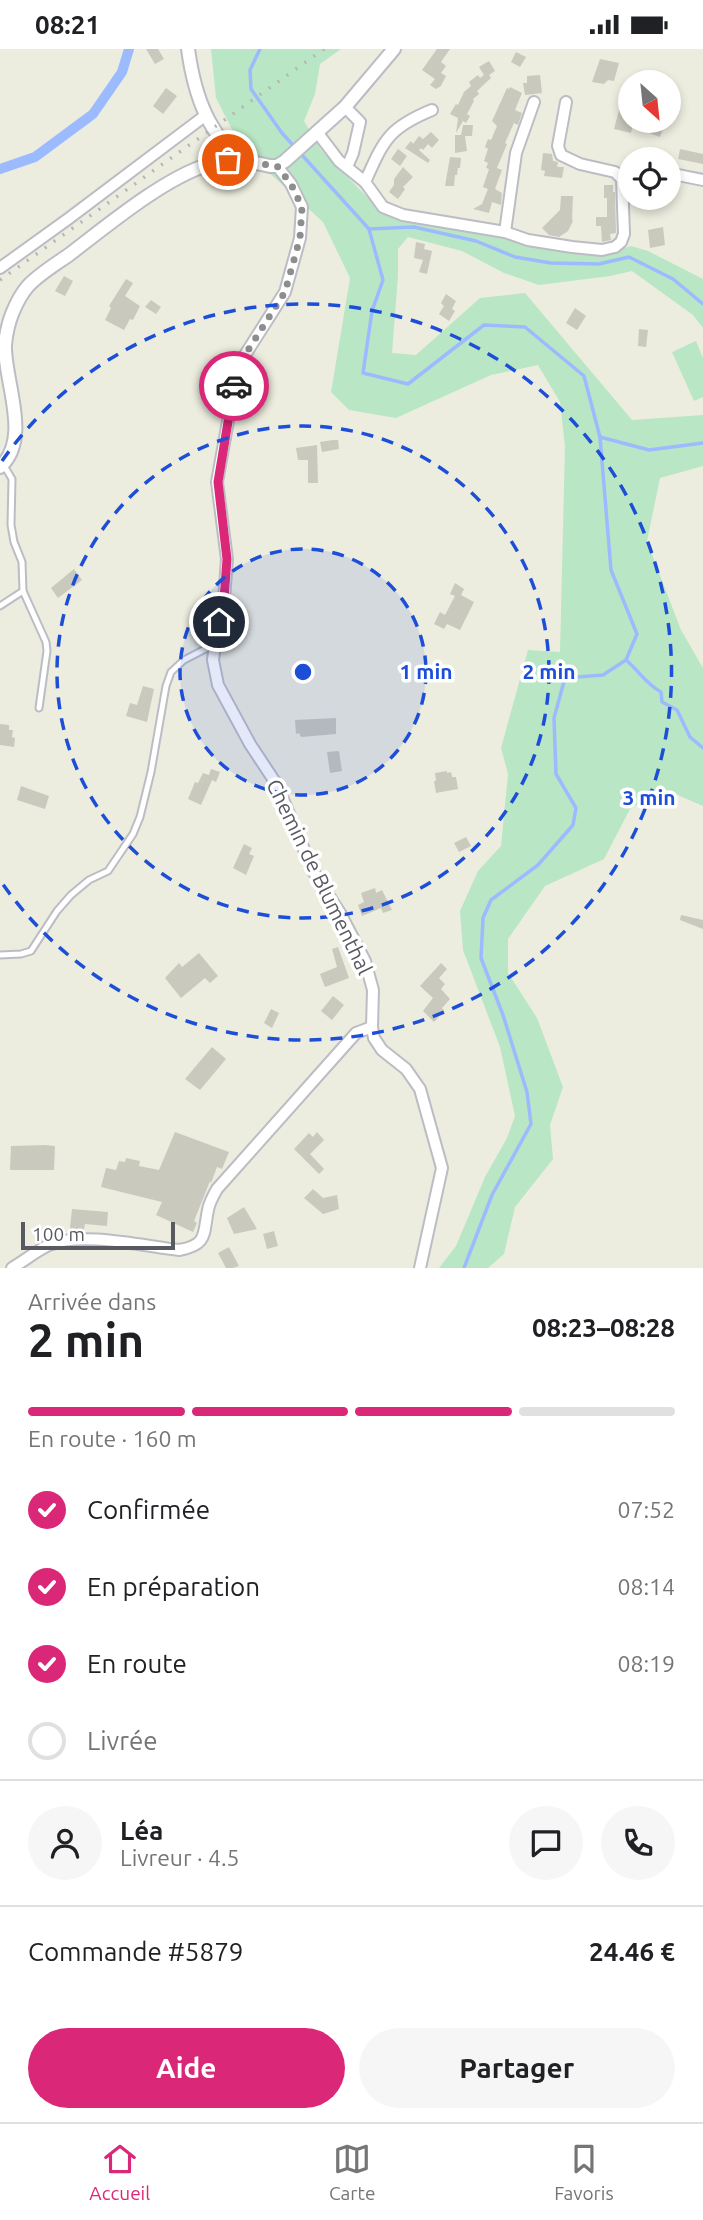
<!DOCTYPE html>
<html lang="fr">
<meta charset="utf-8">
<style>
body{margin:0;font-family:Ubuntu,sans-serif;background:#f6f6f6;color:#202124;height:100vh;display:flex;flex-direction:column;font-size:26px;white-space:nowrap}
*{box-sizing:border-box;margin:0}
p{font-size:23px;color:#757577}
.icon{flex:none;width:38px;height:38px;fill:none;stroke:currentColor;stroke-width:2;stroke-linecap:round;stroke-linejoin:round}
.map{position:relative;height:1219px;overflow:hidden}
.panel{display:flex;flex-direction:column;background:#fff;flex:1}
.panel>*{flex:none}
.needle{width:46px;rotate:153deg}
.tools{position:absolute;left:618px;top:21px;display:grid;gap:14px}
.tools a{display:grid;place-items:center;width:63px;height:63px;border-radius:50%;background:#fff;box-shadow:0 4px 10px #0003;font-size:35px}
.scale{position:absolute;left:21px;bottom:18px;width:154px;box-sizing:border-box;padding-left:7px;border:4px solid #585a61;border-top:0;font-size:19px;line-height:24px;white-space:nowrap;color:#585a61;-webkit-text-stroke:5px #fff;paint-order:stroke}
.pin{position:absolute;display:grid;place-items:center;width:60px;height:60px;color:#fff;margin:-30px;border:4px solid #fff;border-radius:50%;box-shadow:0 2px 7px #0007}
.courier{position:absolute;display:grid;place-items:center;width:70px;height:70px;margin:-35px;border:5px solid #db2777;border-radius:50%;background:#fff;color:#222;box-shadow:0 2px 9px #0007}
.overview em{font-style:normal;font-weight:700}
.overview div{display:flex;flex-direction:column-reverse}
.overview{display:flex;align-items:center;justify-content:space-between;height:119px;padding:0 28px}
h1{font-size:46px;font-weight:700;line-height:52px}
.bar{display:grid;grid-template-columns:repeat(4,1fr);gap:10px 7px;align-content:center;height:84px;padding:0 28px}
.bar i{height:9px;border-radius:5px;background:#e0e0e0}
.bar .active{background:#db2777}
.bar p{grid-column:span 4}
.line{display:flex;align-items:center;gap:18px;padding:0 28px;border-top:2px solid #e0e0e0}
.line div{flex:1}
.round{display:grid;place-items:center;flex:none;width:74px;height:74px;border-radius:37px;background:#f6f6f6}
ol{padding:0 28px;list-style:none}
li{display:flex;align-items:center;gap:21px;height:77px}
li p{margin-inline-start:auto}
li .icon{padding:7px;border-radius:50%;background:#db2777;color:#fff;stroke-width:4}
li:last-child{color:#757577}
li i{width:38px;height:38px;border:4px solid #e0e0e0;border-radius:50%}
.primary-button{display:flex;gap:14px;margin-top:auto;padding:14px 28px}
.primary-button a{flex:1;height:80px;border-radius:42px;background:#db2777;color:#fff;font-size:28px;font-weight:700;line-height:80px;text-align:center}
.primary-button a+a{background:#f6f6f6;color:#202124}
.status{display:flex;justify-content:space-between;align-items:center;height:49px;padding:0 35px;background:#fff;direction:ltr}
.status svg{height:19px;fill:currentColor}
.tab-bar{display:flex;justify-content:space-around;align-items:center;height:98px;border-top:2px solid #e0e0e0;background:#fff;font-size:19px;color:#757577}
.tab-bar a{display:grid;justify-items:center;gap:4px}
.tab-bar .active{color:#db2777}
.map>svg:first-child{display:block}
</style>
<div class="status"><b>08:21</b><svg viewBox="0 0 49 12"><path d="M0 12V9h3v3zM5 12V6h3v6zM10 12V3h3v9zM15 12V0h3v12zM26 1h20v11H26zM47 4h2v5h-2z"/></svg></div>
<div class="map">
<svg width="703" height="1219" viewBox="0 0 703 1219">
<rect width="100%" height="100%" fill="#eceddf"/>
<g fill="#b9e6c5">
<path d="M211,0H341L320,15L315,45L304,72L321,101L377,158L394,170L590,205L609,204L631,197L648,202L703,230V279L693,266L632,222L610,227L539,236L504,224L462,202L408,188L398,200V226L392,304L416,306L480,249L525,244L632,371L703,366V417L660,429L647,492L681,581L703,619V757L664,740L630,760L604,810L545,837L508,890V924L537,969L563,1038L550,1076L553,1110L515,1158L504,1205L488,1219H439L456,1197L485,1128L507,1089L515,1067L500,998L463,901L460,862L478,822L501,797L508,725L501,699L528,601L560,603L565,398L560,353L538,316L491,326L396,369L349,361L331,343L350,229L323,173L241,98L216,49Z"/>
<path d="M696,292L703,309V348L694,352L672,303Z"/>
</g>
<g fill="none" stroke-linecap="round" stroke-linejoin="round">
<g stroke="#9cbbff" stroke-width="3.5">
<path d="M260,0L250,21L251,40L282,84L369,180L383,231L372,262L363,324L408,335L484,276L525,278L584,327L600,388L611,521L637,585L626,611L603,626L565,629L554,669L556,725L576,759L573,776L538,816L491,851L483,869L481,909L503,966L527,1043L531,1075L492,1146L464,1219"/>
<path d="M369,180L414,178L476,192L515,208L551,214L599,215L629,208L673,230L703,255"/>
<path d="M600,388L649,401L703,394"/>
<path d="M626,611C639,622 646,635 661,643L662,653L677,661L690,688L703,699"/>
</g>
<path stroke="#9cbbff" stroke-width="10" d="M0,120L35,108L93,65L122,23L129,0"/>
</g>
<g fill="#c9c9be">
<path d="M146,0H158L164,10L155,15Z"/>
<path d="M437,0H450L441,13L446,17L441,24L446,27L441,37L436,40L430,36L435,30L422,21Z"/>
<path d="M516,3L526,8L520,18L511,13Z"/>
<path d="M600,10L619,14L614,32L608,31L604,35L592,33Z"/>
<path d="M489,12L495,22L489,26L491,29L477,42L479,45L473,50L474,52L467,65L470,67L466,74L463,72L456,84L458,69L450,65L456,55L458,56L464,43L471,37L469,33L478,26L480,29L484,26L479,18Z"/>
<path d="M540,26L542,44L525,46L523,34H527V27Z"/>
<path d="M510,38L522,44L515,61L522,64L518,76L514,74L505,94L507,95L497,119L502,121L495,140L502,144L501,156L492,153L489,164L473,160L482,155L488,140L483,138L489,120L486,119L488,114L484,112L488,100L485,98L488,90L491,91L497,77L492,72L507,39L509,40Z"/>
<path d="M166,39L177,47L163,65L153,57Z"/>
<path d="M621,54L630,56V72H634L631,84L614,80Z"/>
<path d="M653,72H666L660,88L649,84Z"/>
<path d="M463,76H473L472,87H465L467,102L455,104V86H461Z"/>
<path d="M431,83L439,91L432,99L428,95L423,101L421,99L419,101L430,111L428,114L405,99L411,92L413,95L419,87L423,90Z"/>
<path d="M398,100L407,107L400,117L391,110Z"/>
<path d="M680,100L703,105V115L678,110Z"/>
<path d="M543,104L552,105L553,112L558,113L557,118H564L562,129L544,127L545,122L541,121Z"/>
<path d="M450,108L461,109L460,119H458L457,126H455L454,137H445Z"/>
<path d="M403,118L413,128L403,138L405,140L398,150L389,143L394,136V130Z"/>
<path d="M604,136H613V143H615L616,184L610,185L611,191L602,193L601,177H596V168H607V149H604Z"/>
<path d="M561,147H573L572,170L573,172L568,182L559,188L549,186L542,179L560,161Z"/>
<path d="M663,178L665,196L650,199L648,181Z"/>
<path d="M416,193L425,195L424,200L432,202L427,225L419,223L423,211L428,212L414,209Z"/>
<path d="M64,227L73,232L65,247L55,242Z"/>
<path d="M126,230L133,234L125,247L140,257L133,271L130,270L124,281L105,271L111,259L109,257Z"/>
<path d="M446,245L456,252L452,260L455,262L449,272L439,265L444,257L441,254Z"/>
<path d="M151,251L161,258L156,265L145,258Z"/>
<path d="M575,259L586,267L577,281L566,274Z"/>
<path d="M639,280L648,281L646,298L638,297Z"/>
<path d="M333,391H338L339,400L322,403L320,393Z"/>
<path d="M317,396L318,434H308V411H298L296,399Z"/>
<path d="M74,520L82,531L58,549L51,539Z"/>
<path d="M455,534L464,540L461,546L474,553L460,581L447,575L444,580L434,575L440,563L445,566L455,547L450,545Z"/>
<path d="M143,637L154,640L147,673L126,667L130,654L137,656Z"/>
<path d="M336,669V685L301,688L299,684L296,685L295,671Z"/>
<path d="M0,675L9,676V681H13L12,688L15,689L14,698L0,696Z"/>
<path d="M339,702L342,722L330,724L327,703Z"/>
<path d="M211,720L220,723L216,733L212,731L201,756L188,750L195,733L198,734L203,724L209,726Z"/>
<path d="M447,722V724L451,723L452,728H456L458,740L436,744L434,732H436L435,724Z"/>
<path d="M21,737L49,747L45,760L17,751Z"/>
<path d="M466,788L471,797L459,803L454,794Z"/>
<path d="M244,795L252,799L249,805L254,807L246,826L233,819Z"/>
<path d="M375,839L376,844L382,841L392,861L383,864L381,859L362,867L358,856L364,853L361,844Z"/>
<path d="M681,866L703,871V880L680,871Z"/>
<path d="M338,898L349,929L325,938L320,925L337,918L332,900Z"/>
<path d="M199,904L218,927L210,934L205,929L181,949L165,929L179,914L182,918Z"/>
<path d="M441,914L447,920L439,929L445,935L441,940L450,950L442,959L444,962L434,973L423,962L433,949L420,937Z"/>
<path d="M333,947L344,956L332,971L321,962Z"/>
<path d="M271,960L279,964L272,979L264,974Z"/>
<path d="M212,998L226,1010L200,1041L185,1030Z"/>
<path d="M175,1083L229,1103L222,1120L217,1118L211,1134L210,1132L194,1172L197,1174L193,1183L156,1166L162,1153L101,1138L106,1119L116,1121L119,1112L125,1113L126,1109L140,1112L139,1117L159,1121Z"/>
<path d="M317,1083L324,1091L310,1105L324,1120L319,1125L294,1100L309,1084L313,1088Z"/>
<path d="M45,1096L55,1097L54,1121H10L11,1097Z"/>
<path d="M313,1140L323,1149L337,1146L339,1160L323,1165L304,1149Z"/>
<path d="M244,1158L257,1180L234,1185L227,1169Z"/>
<path d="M72,1160L108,1163L107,1177L85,1175L84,1181L70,1179Z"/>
<path d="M274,1182L278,1197L267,1200L263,1185Z"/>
<path d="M229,1198L239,1217L233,1219H226L218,1204Z"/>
</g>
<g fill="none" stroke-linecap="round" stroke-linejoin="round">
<defs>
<g id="service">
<path d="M3,415L12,430L11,476L14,493L22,513L23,542L46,593L47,602L39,659"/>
<path d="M0,557L23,542"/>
<path d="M0,906L21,905L31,902L57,862L71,846L89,831L108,822L133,785L140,768L151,723L166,637L171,623L184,611L215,595"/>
</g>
<g id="minor">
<path d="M345,58L360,73L353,104L347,118"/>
<path d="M317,83L339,112L365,133L383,158L403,166L505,183L528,191L572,198L602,201L615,198L621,193L624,185L622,130L615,123L580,115L561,106L558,97L566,53"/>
<path d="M277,117L291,135L302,158L300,189L285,243L238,317L217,433L227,510L224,550L215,595L213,611L218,636L250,695L277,736L313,822L340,864L365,912L373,941L372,978L374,989L382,1001L406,1020L420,1040L442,1119L420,1219"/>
<path d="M668,124L703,131"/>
<path d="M365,133C384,91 388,79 432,61"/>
<path d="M505,183L516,104L534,53"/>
<path d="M0,219L68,170L206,66"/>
<path d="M12,1219C24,1212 36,1202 49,1196C82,1182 143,1197 179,1201C208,1196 203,1185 208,1161C209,1154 213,1147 217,1140L356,984L372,978"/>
</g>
<g id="tertiary">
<path d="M188,0C191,22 196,45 206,66C213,82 225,92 228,111"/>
<path d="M0,418C32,390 4,332 5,296C6,286 8,275 12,265C16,255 21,245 28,237C39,225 56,215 70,205C108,176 163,130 207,116C229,109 249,112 270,117H277L285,112L345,58L394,0"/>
</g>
</defs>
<use href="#service" stroke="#bcbdc4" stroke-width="9"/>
<use href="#minor" stroke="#bcbdc4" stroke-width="14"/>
<use href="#tertiary" stroke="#bcbdc4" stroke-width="16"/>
<use href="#service" stroke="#fff" stroke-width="5"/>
<use href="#minor" stroke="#fff" stroke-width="10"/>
<use href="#tertiary" stroke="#fff" stroke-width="12"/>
<path stroke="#b5b6b6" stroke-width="3.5" stroke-dasharray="2 9" stroke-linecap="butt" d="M0,231L324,0"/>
</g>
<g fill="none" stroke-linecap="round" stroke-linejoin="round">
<path stroke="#8c8d8d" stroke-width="7" stroke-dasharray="0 12.6" d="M228,111L277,117L291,135L302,158L300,189L285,243L238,317L234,337"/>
<path stroke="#db2777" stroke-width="9" d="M219,573L224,550L227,510L218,433L234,337"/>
</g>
<circle cx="303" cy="623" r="123" fill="#1d4ed8" fill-opacity=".12"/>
<g fill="none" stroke="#1d4ed8" stroke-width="3.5" stroke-dasharray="12 9">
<circle cx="303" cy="623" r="123"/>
<circle cx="303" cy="623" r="246"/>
<path d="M2 412A368 368 0 1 1 2 834"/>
</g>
<g text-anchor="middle" stroke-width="7" stroke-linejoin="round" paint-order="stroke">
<g font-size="21" fill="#585a61" stroke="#fff">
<text transform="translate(319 828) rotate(64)" y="7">Chemin de Blumenthal</text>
</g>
</g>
<circle cx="303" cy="623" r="10" fill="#1d4ed8" stroke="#fff" stroke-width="3.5"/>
<g font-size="21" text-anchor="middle" font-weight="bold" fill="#1d4ed8" stroke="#fff" stroke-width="7" stroke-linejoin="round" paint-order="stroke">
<text x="426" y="630">1 min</text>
<text x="549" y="630">2 min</text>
<text x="649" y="756">3 min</text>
</g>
</svg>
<div class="tools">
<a><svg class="needle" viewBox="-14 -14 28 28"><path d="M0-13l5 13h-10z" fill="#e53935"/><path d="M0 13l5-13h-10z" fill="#757577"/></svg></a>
<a><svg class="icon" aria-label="locate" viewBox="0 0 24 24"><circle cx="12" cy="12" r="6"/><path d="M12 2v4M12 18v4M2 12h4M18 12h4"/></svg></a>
</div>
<div class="scale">100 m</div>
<div class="pin" style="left:228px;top:111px;background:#ea580c"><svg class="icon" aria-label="bag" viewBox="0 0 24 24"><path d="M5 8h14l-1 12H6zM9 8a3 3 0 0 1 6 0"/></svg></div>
<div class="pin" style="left:219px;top:573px;background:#1f2937"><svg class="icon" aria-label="home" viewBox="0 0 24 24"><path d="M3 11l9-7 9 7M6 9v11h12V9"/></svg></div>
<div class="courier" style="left:234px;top:337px"><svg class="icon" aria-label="car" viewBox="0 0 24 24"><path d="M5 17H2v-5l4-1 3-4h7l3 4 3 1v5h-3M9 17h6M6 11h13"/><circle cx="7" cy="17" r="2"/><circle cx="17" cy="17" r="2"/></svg></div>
</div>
<section class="panel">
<div class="overview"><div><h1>2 min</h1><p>Arrivée dans</p></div><em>08:23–08:28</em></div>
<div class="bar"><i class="active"></i><i class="active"></i><i class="active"></i><i></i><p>En route · 160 m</p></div>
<ol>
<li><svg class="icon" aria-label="check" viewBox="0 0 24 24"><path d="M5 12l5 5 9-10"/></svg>Confirmée<p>07:52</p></li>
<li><svg class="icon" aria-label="check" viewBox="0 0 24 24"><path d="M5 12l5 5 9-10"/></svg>En préparation<p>08:14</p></li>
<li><svg class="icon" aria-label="check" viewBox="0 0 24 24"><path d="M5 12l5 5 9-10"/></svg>En route<p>08:19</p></li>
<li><i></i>Livrée</li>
</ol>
<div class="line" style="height:126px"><a class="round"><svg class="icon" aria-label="person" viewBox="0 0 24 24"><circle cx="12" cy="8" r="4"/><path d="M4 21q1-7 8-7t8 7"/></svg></a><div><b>Léa</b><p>Livreur · 4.5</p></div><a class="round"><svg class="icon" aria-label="chat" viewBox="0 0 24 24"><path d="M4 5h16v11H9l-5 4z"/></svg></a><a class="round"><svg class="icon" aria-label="phone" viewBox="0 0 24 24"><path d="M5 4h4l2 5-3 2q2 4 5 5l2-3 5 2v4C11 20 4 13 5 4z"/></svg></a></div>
<div class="line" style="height:91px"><div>Commande #5879</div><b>24.46 €</b></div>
<div class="primary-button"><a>Aide</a><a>Partager</a></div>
</section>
<nav class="tab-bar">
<a class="active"><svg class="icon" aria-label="home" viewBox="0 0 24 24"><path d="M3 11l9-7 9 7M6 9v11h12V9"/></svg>Accueil</a>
<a><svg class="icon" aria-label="map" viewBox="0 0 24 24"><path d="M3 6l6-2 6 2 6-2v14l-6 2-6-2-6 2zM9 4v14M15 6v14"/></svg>Carte</a>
<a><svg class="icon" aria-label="saved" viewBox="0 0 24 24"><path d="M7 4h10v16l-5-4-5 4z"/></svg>Favoris</a>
</nav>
